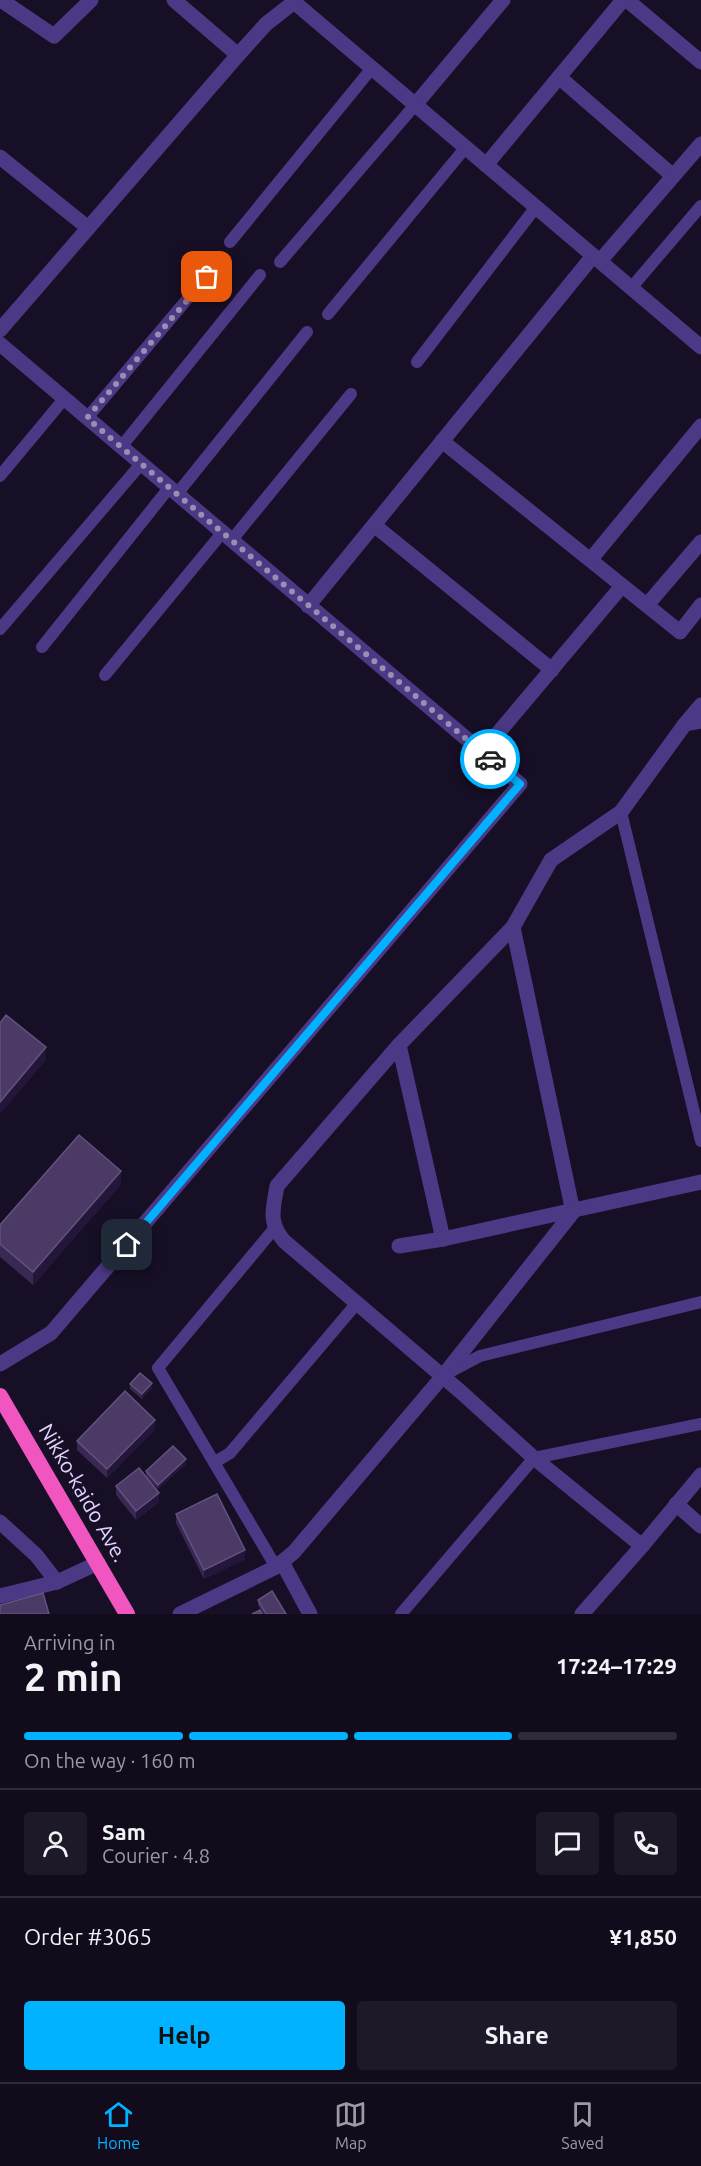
<!DOCTYPE html>
<meta charset="utf-8">
<style>
body{margin:0;font-family:Ubuntu,sans-serif;background:#1e1929;color:#f1f3f6;height:100vh;display:flex;flex-direction:column;font-size:22px;white-space:nowrap}
*{box-sizing:border-box;margin:0}
p{font-size:20px;color:#9c9ba3}
.icon{flex:none;width:33px;height:33px;fill:none;stroke:currentColor;stroke-width:2;stroke-linecap:round;stroke-linejoin:round}
.map{position:relative;height:1614px;overflow:hidden}
.details{display:flex;flex-direction:column;background:#110b1c;flex:1}
.details>*{flex:none}
.pin{position:absolute;display:grid;place-items:center;width:51px;height:51px;color:#fff;margin:-26px;border-radius:12px;box-shadow:0 3px 9px #0006}
.courier{position:absolute;display:grid;place-items:center;width:60px;height:60px;margin:-30px;border:4px solid #00b2ff;border-radius:50%;background:#fff;color:#222;box-shadow:0 2px 8px #0007}
.overview em{font-style:normal;font-weight:700}
.overview div{display:flex;flex-direction:column-reverse}
.overview{display:flex;align-items:center;justify-content:space-between;height:102px;padding:0 24px}
h1{font-size:39px;font-weight:700;line-height:45px}
.bar{display:grid;grid-template-columns:repeat(4,1fr);gap:9px 6px;align-content:center;height:72px;padding:0 24px}
.bar i{height:8px;border-radius:4px;background:#302b3b}
.bar .current{background:#00b2ff}
.bar p{grid-column:span 4}
.line{display:flex;align-items:center;gap:15px;padding:0 24px;border-top:2px solid #302b3b}
.line div{flex:1}
.round{display:grid;place-items:center;flex:none;width:63px;height:63px;border-radius:6px;background:#1e1929}
.action{display:flex;gap:12px;margin-top:auto;padding:12px 24px}
.action a{flex:1;height:69px;border-radius:6px;background:#00b2ff;color:#111;font-size:24px;font-weight:700;line-height:69px;text-align:center}
.action a+a{background:#1e1929;color:#f1f3f6}
.tab-bar{display:flex;justify-content:space-around;align-items:center;height:84px;border-top:2px solid #302b3b;background:#110b1c;font-size:16px;color:#9c9ba3}
.tab-bar a{display:grid;justify-items:center;gap:3px}
.tab-bar .current{color:#00b2ff}
.map>svg:first-child{display:block}
</style>
<div class="map">
<svg width="701" height="1614" viewBox="0 0 701 1614">
<rect width="100%" height="100%" fill="#170f26"/>
<g fill="none" stroke-linecap="round" stroke-linejoin="round">
<g stroke="#4c3985" stroke-width="12">
<path d="M230,242L372,68"/>
<path d="M280,262L415,105"/>
<path d="M631,288L701,206"/>
<path d="M328,314L466,147"/>
<path d="M417,362L536,207"/>
<path d="M87,418L221,259"/>
<path d="M121,447L260,275"/>
<path d="M0,476L64,399"/>
<path d="M177,494L307,332"/>
<path d="M231,541L351,394"/>
<path d="M0,629L141,464"/>
<path d="M42,647L169,488"/>
<path d="M105,675L222,533"/>
<path d="M621,812L701,1141"/>
<path d="M274,1229L158,1368L276,1567"/>
<path d="M446,1374L480,1356L701,1302"/>
<path d="M215,1462L230,1453L357,1303"/>
<path d="M401,1614L534,1458L701,1424"/>
</g>
<g stroke="#4c3985" stroke-width="15">
<path d="M1,0L54,36L91,0"/>
<path d="M174,0L238,55"/>
<path d="M627,0L701,62"/>
<path d="M559,77L673,176"/>
<path d="M415,105L503,0"/>
<path d="M0,157L87,227"/>
<path d="M486,165L623,0"/>
<path d="M600,261L701,144"/>
<path d="M0,344L520,784L51,1333L0,1364"/>
<path d="M442,441L680,632L701,605"/>
<path d="M374,525L552,670"/>
<path d="M591,559L701,426"/>
<path d="M647,605L701,542"/>
<path d="M308,606L593,256"/>
<path d="M701,721L685,724L621,812L551,860L513,927L399,1045L277,1186C273,1210 268,1222 284,1241L461,1392L534,1458L642,1546L701,1475"/>
<path d="M685,724L701,705"/>
<path d="M482,752L622,586"/>
<path d="M513,927L573,1212"/>
<path d="M399,1045L443,1239L701,1182"/>
<path d="M399,1246L443,1239"/>
<path d="M676,1504L701,1526"/>
<path d="M0,1522L36,1555L57,1582"/>
<path d="M282,1562L310,1614"/>
<path d="M0,1596L57,1582L98,1563"/>
<path d="M180,1614L276,1567L294,1552L443,1376L573,1212"/>
</g>
<g stroke="#4c3985" stroke-width="15">
<path d="M0,330L238,55L266,24L294,2L701,347"/>
<path d="M582,1614L642,1546"/>
</g>
<path stroke="#f155c0" stroke-width="16" d="M0,1396L127,1614"/>
</g>
<g fill="#3a2854">
<path d="M121,1184L33,1285L0,1257V1225Z"/>
<path d="M130,1384L152,1388L142,1399L130,1389Z"/>
<path d="M155,1429L107,1478L77,1450V1441Z"/>
<path d="M186,1464L158,1489L146,1476V1471Z"/>
<path d="M116,1486L159,1502L136,1520L116,1495Z"/>
<path d="M176,1514L245,1559L204,1579L176,1523Z"/>
<path d="M258,1600L286,1614H263L258,1605Z"/>
</g>
<g fill="#24163a">
<path d="M46,1047V1060L0,1114V1102Z"/>
<path d="M121,1171V1184L33,1285V1272Z"/>
<path d="M152,1383V1388L142,1399V1394Z"/>
<path d="M155,1420V1429L107,1478V1469Z"/>
<path d="M186,1459V1464L158,1489V1485Z"/>
<path d="M159,1493V1502L136,1520V1511Z"/>
<path d="M245,1550V1559L204,1579V1570Z"/>
</g>
<g fill="#4c3a66" stroke="#63527e" stroke-width="1.5">
<path d="M6,1015L46,1047L0,1102V1023Z"/>
<path d="M79,1135L121,1171L33,1272L0,1244V1225Z"/>
<path d="M140,1373L152,1383L142,1394L130,1384Z"/>
<path d="M125,1391L155,1420L107,1469L77,1441Z"/>
<path d="M173,1446L186,1459L158,1485L146,1471Z"/>
<path d="M139,1468L159,1493L136,1511L116,1486Z"/>
<path d="M217,1494L245,1550L204,1570L176,1514Z"/>
<path d="M272,1591L286,1614H266L258,1600Z"/>
<path d="M43,1593L49,1614H0V1605Z"/>
<path d="M260,1610L262,1614H252Z"/>
</g>
<g fill="none" stroke-linecap="round" stroke-linejoin="round">
<path stroke="#9a8fb3" stroke-width="6" stroke-dasharray="0 10.8" d="M207,277L87,418L490,759"/>
<path stroke="#00b2ff" stroke-width="8" d="M127,1245L520,784L490,759"/>
</g>
<g text-anchor="middle" stroke-width="6" stroke-linejoin="round" paint-order="stroke">
<g font-size="21" fill="#e1d4ff" stroke="#170f26">
<text transform="translate(83 1493) rotate(60)" y="7">Nikko-kaido Ave.</text>
</g>
</g>
</svg>
<div class="pin" style="left:207px;top:277px;background:#ea580c"><svg class="icon" aria-label="bag" viewBox="0 0 24 24"><path d="M5 8h14l-1 12H6zM9 8a3 3 0 0 1 6 0"/></svg></div>
<div class="pin" style="left:127px;top:1245px;background:#1f2937"><svg class="icon" aria-label="home" viewBox="0 0 24 24"><path d="M3 11l9-7 9 7M6 9v11h12V9"/></svg></div>
<div class="courier" style="left:490px;top:759px"><svg class="icon" aria-label="car" viewBox="0 0 24 24"><path d="M5 17H2v-5l4-1 3-4h7l3 4 3 1v5h-3M9 17h6M6 11h13"/><circle cx="7" cy="17" r="2"/><circle cx="17" cy="17" r="2"/></svg></div>
</div>
<section class="details">
<div class="overview"><div><h1>2 min</h1><p>Arriving in</p></div><em>17:24–17:29</em></div>
<div class="bar"><i class="current"></i><i class="current"></i><i class="current"></i><i></i><p>On the way · 160 m</p></div>
<div class="line" style="height:108px"><a class="round"><svg class="icon" aria-label="person" viewBox="0 0 24 24"><circle cx="12" cy="8" r="4"/><path d="M4 21q1-7 8-7t8 7"/></svg></a><div><b>Sam</b><p>Courier · 4.8</p></div><a class="round"><svg class="icon" aria-label="chat" viewBox="0 0 24 24"><path d="M4 5h16v11H9l-5 4z"/></svg></a><a class="round"><svg class="icon" aria-label="phone" viewBox="0 0 24 24"><path d="M5 4h4l2 5-3 2q2 4 5 5l2-3 5 2v4C11 20 4 13 5 4z"/></svg></a></div>
<div class="line" style="height:78px"><div>Order #3065</div><b>¥1,850</b></div>
<div class="action"><a>Help</a><a>Share</a></div>
</section>
<nav class="tab-bar">
<a class="current"><svg class="icon" aria-label="home" viewBox="0 0 24 24"><path d="M3 11l9-7 9 7M6 9v11h12V9"/></svg>Home</a>
<a><svg class="icon" aria-label="map" viewBox="0 0 24 24"><path d="M3 6l6-2 6 2 6-2v14l-6 2-6-2-6 2zM9 4v14M15 6v14"/></svg>Map</a>
<a><svg class="icon" aria-label="saved" viewBox="0 0 24 24"><path d="M7 4h10v16l-5-4-5 4z"/></svg>Saved</a>
</nav>
